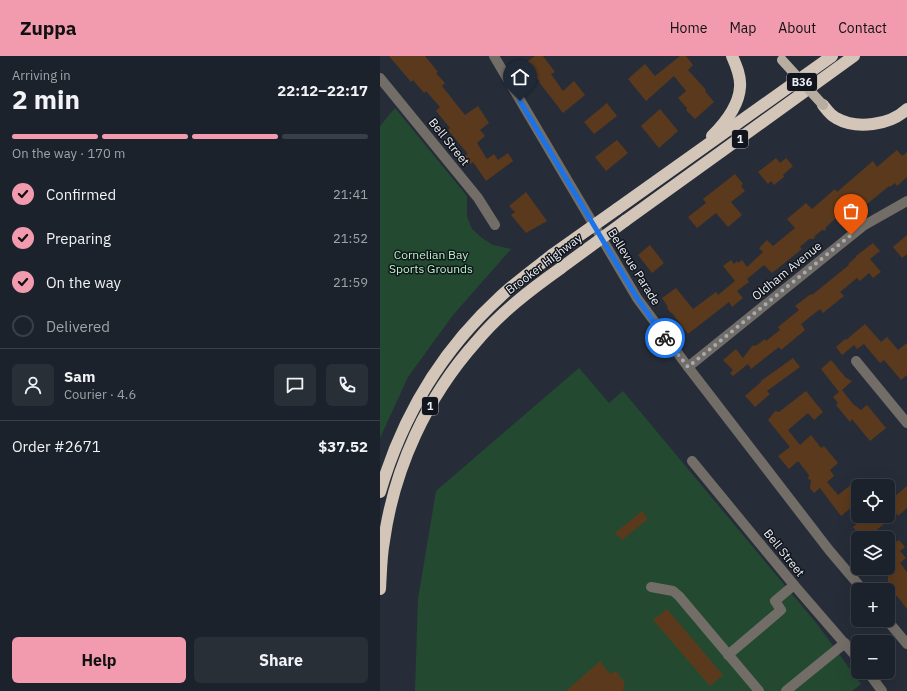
<!DOCTYPE html>
<meta charset="utf-8">
<style>
body{margin:0;font-family:"IBM Plex Sans",sans-serif;background:#292f37;color:#f1f3f6;height:100vh;display:flex;flex-direction:column;font-size:15px;white-space:nowrap}
*{box-sizing:border-box;margin:0}
p{font-size:13px;color:#a0a4a9}
.icon{flex:none;width:22px;height:22px;fill:none;stroke:currentColor;stroke-width:2;stroke-linecap:round;stroke-linejoin:round}
.map{position:relative;flex:1;overflow:hidden}
.details{display:flex;flex-direction:column;background:#1c222b;width:380px}
.details>*{flex:none}
.tools{position:absolute;left:471px;top:423px;display:grid;gap:8px}
.tools a{display:grid;place-items:center;width:44px;height:44px;border-radius:6px;background:#1c222b;box-shadow:0 4px 16px #0002,0 0 0 1px #3a3f47;font-size:20px}
.pin{position:absolute;display:grid;place-items:center;width:34px;height:34px;color:#fff;margin:-41px -17px;border-radius:50% 50% 50% 0;rotate:-45deg;box-shadow:0 0 4px #0007}
.pin .icon{rotate:45deg}
.courier{position:absolute;display:grid;place-items:center;width:40px;height:40px;margin:-20px;border:3px solid #1a73e8;border-radius:50%;background:#fff;color:#222;box-shadow:0 1px 5px #0007}
.headline em{font-style:normal;font-weight:700}
.headline div{display:flex;flex-direction:column-reverse}
.headline{display:flex;align-items:center;justify-content:space-between;height:68px;padding:0 12px}
h1{font-size:26px;font-weight:700;line-height:30px}
.bar{display:grid;grid-template-columns:repeat(4,1fr);gap:6px 4px;align-content:center;height:48px;padding:0 12px}
.bar i{height:5px;border-radius:3px;background:#3a3f47}
.bar .current{background:#f29aae}
.bar p{grid-column:span 4}
.line{display:flex;align-items:center;gap:10px;padding:0 12px;border-top:1px solid #3a3f47}
.line div{flex:1}
.round{display:grid;place-items:center;flex:none;width:42px;height:42px;border-radius:6px;background:#292f37}
ol{padding:0 12px;list-style:none}
li{display:flex;align-items:center;gap:12px;height:44px}
li p{margin-inline-start:auto}
li .icon{padding:4px;border-radius:50%;background:#f29aae;color:#111;stroke-width:4}
li:last-child{color:#a0a4a9}
li i{width:22px;height:22px;border:2px solid #3a3f47;border-radius:50%}
.primary-button{display:flex;gap:8px;margin-top:auto;padding:8px 12px}
.primary-button a{flex:1;height:46px;border-radius:6px;background:#f29aae;color:#111;font-size:16px;font-weight:700;line-height:46px;text-align:center}
.primary-button a+a{background:#292f37;color:#f1f3f6}
header{display:flex;align-items:center;gap:24px;box-sizing:border-box;height:56px;padding:0 20px;background:#f29aae;color:#111}
header strong{font-size:19px}
nav{display:flex;gap:22px;margin-inline-start:auto;font-size:14px}
main{display:flex;flex:1;min-height:0}
.map>svg:first-child{display:block}
</style>
<header>
<strong>Zuppa</strong>
<nav><a>Home</a><a>Map</a><a>About</a><a>Contact</a></nav>
</header>
<main>
<section class="details">
<div class="headline"><div><h1>2 min</h1><p>Arriving in</p></div><em>22:12–22:17</em></div>
<div class="bar"><i class="current"></i><i class="current"></i><i class="current"></i><i></i><p>On the way · 170 m</p></div>
<ol>
<li><svg class="icon" aria-label="check" viewBox="0 0 24 24"><path d="M5 12l5 5 9-10"/></svg>Confirmed<p>21:41</p></li>
<li><svg class="icon" aria-label="check" viewBox="0 0 24 24"><path d="M5 12l5 5 9-10"/></svg>Preparing<p>21:52</p></li>
<li><svg class="icon" aria-label="check" viewBox="0 0 24 24"><path d="M5 12l5 5 9-10"/></svg>On the way<p>21:59</p></li>
<li><i></i>Delivered</li>
</ol>
<div class="line" style="height:72px"><a class="round"><svg class="icon" aria-label="person" viewBox="0 0 24 24"><circle cx="12" cy="8" r="4"/><path d="M4 21q1-7 8-7t8 7"/></svg></a><div><b>Sam</b><p>Courier · 4.6</p></div><a class="round"><svg class="icon" aria-label="chat" viewBox="0 0 24 24"><path d="M4 5h16v11H9l-5 4z"/></svg></a><a class="round"><svg class="icon" aria-label="phone" viewBox="0 0 24 24"><path d="M5 4h4l2 5-3 2q2 4 5 5l2-3 5 2v4C11 20 4 13 5 4z"/></svg></a></div>
<div class="line" style="height:52px"><div>Order #2671</div><b>$37.52</b></div>
<div class="primary-button"><a>Help</a><a>Share</a></div>
</section>
<div class="map">
<svg width="527" height="635" viewBox="0 0 527 635">
<rect width="100%" height="100%" fill="#262d39"/>
<g fill="#234a30">
<path d="M15,52L87,140V161L92,173L102,182L113,189L131,193L73,259L28,321L0,382V70Z"/>
<path d="M199,312L229,347L243,335L437,568L481,628L472,635H35L38,543L56,435Z"/>
</g>
<g fill="#5b391c">
<path d="M9,0H45L58,16L56,17L65,27L62,30L85,59L98,50L109,67L100,74L105,80L97,87L107,103L114,98L118,104L128,97L133,105L106,125L93,106L90,108L84,100L88,98L68,74L70,72L56,55L60,51L46,35L44,37L33,24L31,26Z"/>
<path d="M155,0H163L175,16L171,18L183,35L194,25L205,39L183,57L159,26L160,25L147,14L138,12Z"/>
<path d="M300,0H306L313,9L308,14L326,34L325,35L334,46L315,63L306,54L307,52L298,42L306,35L294,20L266,45L248,23L265,8L275,20Z"/>
<path d="M227,47L237,60L214,78L204,66Z"/>
<path d="M280,53L298,75L279,92L261,70Z"/>
<path d="M237,84L248,97L226,115L215,101Z"/>
<path d="M517,94L522,100L527,96V121L517,130L515,127L510,131L509,130L481,153L476,148L458,164L456,162L446,171L445,175L442,174L435,180L434,183H429L420,191L422,193L392,217L384,209L367,223L369,226L357,235L363,242L352,251L349,246L308,278L292,257H291L287,252L288,251L282,242L296,232L313,253L336,236L338,239L355,225L343,210L351,204L354,208L357,205L358,207L362,204L367,211L383,196L379,192L387,184L393,190L415,172L407,163L426,147L432,153L455,133L457,136L493,105L497,111Z"/>
<path d="M396,102L400,107L406,102L413,110L403,119L404,121L394,129L391,125L388,128L378,116Z"/>
<path d="M355,118L363,128L361,130L365,135L351,146L362,159L348,171L336,157L317,172L308,161L326,147L323,143Z"/>
<path d="M146,136L167,165L146,177L131,159L135,156L129,150Z"/>
<path d="M527,179V198L522,202L513,191Z"/>
<path d="M493,187L500,195L490,203L501,216L493,222L489,217L480,225L477,222L460,236L464,240L443,257L440,253L421,268L425,274L401,294L399,291L371,313L368,308L353,320L350,317L353,314L343,304L356,293L363,302L372,290L377,289L385,283L386,285L400,274L398,271L419,254L415,250L431,238L432,239L469,209L468,208L476,201V200Z"/>
<path d="M270,189L284,207L272,217L258,199Z"/>
<path d="M485,268L501,286L507,281L518,294L527,287V319L521,324L504,304L500,307L484,288L477,293L474,289L462,299L456,291L465,283L466,284Z"/>
<path d="M413,302L420,311L387,335L390,338L375,351L365,340L381,326V325Z"/>
<path d="M451,304L466,322L472,325L462,334L473,348L481,354L487,349L506,372L490,385L472,363L470,366L456,349L458,347L453,341L459,336L441,313Z"/>
<path d="M426,335L443,356L434,364L428,357L408,374L420,389L431,379L441,392L444,390L458,407L450,414L454,420L447,426L458,439L472,428L478,435V446L461,460L440,432L434,437L430,432L431,424L428,423L429,419L418,405L409,413L398,400L410,391L388,364L395,355L399,356Z"/>
<path d="M527,430V452L518,460L517,458L508,465V446Z"/>
<path d="M262,455L268,463L242,484L235,477Z"/>
<path d="M474,460H497L504,468L487,482H482L473,471L479,466Z"/>
<path d="M508,479L515,487L519,484L525,491L520,495L526,502L520,507L527,516V553L517,540L514,542L504,529L508,526Z"/>
<path d="M287,553L343,619L330,630L273,564Z"/>
<path d="M220,605L230,618L236,615L245,627L243,635H186Z"/>
</g>
<g fill="none" stroke-linecap="round" stroke-linejoin="round">
<g stroke="#726d67" stroke-width="10">
<path d="M114,0L257,242L308,311L449,494L483,534"/>
<path d="M0,22L98,142L115,169"/>
<path d="M476,305L527,367"/>
<path d="M308,311L483,170L527,145"/>
<path d="M312,405L414,529L478,603"/>
<path d="M271,531L293,535L299,540L379,635"/>
<path d="M507,564L527,588"/>
<path d="M348,599L401,554L395,545L414,529"/>
<path d="M488,616L502,635"/>
<path d="M406,635L465,587"/>
</g>
<g stroke="#d3c6b8" stroke-width="12">
<path d="M443,49C447,54 450,59 456,62C477,74 510,69 527,53"/>
<path d="M332,80C345,67 359,50 360,31C361,20 356,9 352,0"/>
<path d="M237,153L452,0"/>
<path d="M245,165L474,0"/>
<path d="M0,436C22,361 62,294 120,241C136,226 154,213 172,199"/>
<path d="M0,533C1,517 1,501 4,485C14,412 47,341 96,286C120,257 150,234 181,212"/>
</g>
<path stroke="#b7ada1" stroke-width="10" d="M402,4L443,49"/>
<g stroke="#d3c6b8" stroke-width="12">
<path d="M172,199L237,153"/>
<path d="M181,212L245,165"/>
</g>
</g>
<g fill="none" stroke-linecap="round" stroke-linejoin="round">
<path stroke="#a5aab4" stroke-width="4" stroke-dasharray="0 7.2" d="M285,282L308,311L471,179"/>
<path stroke="#1a73e8" stroke-width="5" d="M140,45L257,242L285,282"/>
</g>
<g text-anchor="middle" stroke-width="3" stroke-linejoin="round" paint-order="stroke">
<g fill="#12151b" stroke="#a8adb4" stroke-width="1">
<rect x="407" y="17" width="30" height="18" rx="3"/>
<rect x="352" y="74" width="16" height="18" rx="3"/>
<rect x="42" y="341" width="16" height="18" rx="3"/>
</g>
<g font-size="11" font-weight="bold" fill="#e9eef6">
<text x="422" y="30">B36</text>
<text x="360" y="87">1</text>
<text x="50" y="354">1</text>
</g>
<g font-size="12" fill="#e9eef6" stroke="#12151b">
<text transform="translate(69 86) rotate(51)" y="4">Bell Street</text>
<text transform="translate(164 208) rotate(-37)" y="4">Brooker Highway</text>
<text transform="translate(254 211) rotate(58)" y="4">Bellevue Parade</text>
<text transform="translate(407 215) rotate(-39)" y="4">Oldham Avenue</text>
<text transform="translate(404 497) rotate(51)" y="4">Bell Street</text>
</g>
<g font-size="12" fill="#b4f6c5" stroke="#12151b">
<text x="51" y="203">Cornelian Bay<tspan x="51" dy="14">Sports Grounds</tspan></text>
</g>
</g>
</svg>
<div class="tools">
<a><svg class="icon" aria-label="locate" viewBox="0 0 24 24"><circle cx="12" cy="12" r="6"/><path d="M12 2v4M12 18v4M2 12h4M18 12h4"/></svg></a>
<a><svg class="icon" aria-label="layers" viewBox="0 0 24 24"><path d="M12 4l9 5-9 5-9-5zM3 14l9 5 9-5"/></svg></a>
<a>+</a>
<a>−</a>
</div>
<div class="pin" style="left:471px;top:179px;background:#ea580c"><svg class="icon" aria-label="bag" viewBox="0 0 24 24"><path d="M5 8h14l-1 12H6zM9 8a3 3 0 0 1 6 0"/></svg></div>
<div class="pin" style="left:140px;top:45px;background:#1f2937"><svg class="icon" aria-label="home" viewBox="0 0 24 24"><path d="M3 11l9-7 9 7M6 9v11h12V9"/></svg></div>
<div class="courier" style="left:285px;top:282px"><svg class="icon" aria-label="bike" viewBox="0 0 24 24"><circle cx="6" cy="16" r="4"/><circle cx="18" cy="16" r="4"/><path d="M6 16l4-8h5l3 8M10 8l3 8H6M13 5h3"/></svg></div>
</div>
</main>
